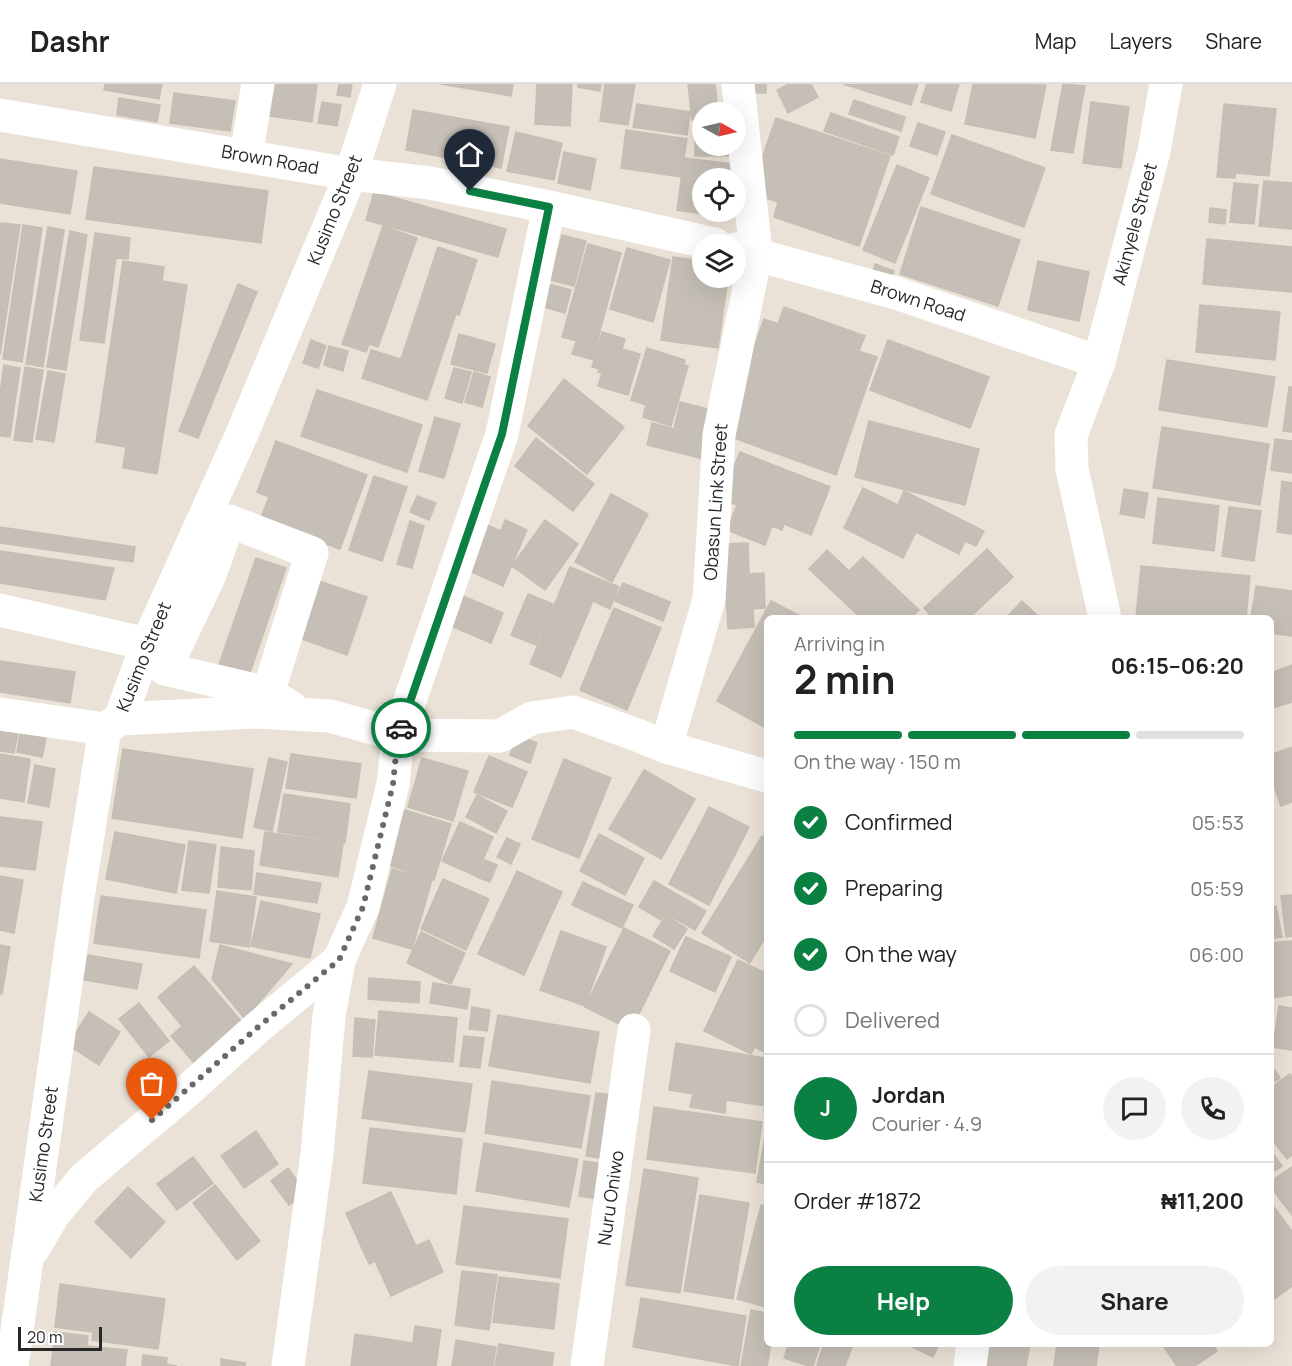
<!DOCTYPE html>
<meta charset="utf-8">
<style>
body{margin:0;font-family:Manrope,sans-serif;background:#f2f2f2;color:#222;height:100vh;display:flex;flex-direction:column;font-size:22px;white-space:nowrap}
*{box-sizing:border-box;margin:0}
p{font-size:20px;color:#767676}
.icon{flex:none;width:33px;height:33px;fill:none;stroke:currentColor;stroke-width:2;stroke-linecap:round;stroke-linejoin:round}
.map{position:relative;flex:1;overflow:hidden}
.panel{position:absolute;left:764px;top:531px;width:510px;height:732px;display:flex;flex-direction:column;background:#fff;border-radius:9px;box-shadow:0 6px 24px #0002}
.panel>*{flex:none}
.needle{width:39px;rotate:98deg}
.controls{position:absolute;left:692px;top:18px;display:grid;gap:12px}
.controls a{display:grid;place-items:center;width:54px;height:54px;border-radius:50%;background:#fff;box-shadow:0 6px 24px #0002;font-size:30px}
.scale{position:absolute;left:18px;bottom:15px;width:84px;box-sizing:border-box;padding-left:6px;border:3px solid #272727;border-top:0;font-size:16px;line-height:21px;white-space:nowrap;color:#272727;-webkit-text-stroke:4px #fff;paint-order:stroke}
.pin{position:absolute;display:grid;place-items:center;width:51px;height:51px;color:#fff;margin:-62px -26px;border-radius:50% 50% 50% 0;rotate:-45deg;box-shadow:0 0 6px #0007}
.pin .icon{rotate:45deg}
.courier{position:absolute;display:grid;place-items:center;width:60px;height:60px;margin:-30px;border:4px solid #0b8043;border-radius:50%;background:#fff;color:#222;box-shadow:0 2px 8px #0007}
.headline em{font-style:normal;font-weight:700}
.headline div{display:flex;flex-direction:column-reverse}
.headline{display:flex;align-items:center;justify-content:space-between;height:102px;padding:0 30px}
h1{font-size:39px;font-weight:700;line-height:45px}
.bar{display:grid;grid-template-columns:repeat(4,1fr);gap:9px 6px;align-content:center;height:72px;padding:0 30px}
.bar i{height:8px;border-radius:4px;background:#e0e0e0}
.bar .current{background:#0b8043}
.bar p{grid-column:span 4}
.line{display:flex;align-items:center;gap:15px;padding:0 30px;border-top:2px solid #e0e0e0}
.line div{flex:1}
.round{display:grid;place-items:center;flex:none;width:63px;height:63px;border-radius:32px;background:#f2f2f2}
ol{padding:0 30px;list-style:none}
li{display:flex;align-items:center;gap:18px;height:66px}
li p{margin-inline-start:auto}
li .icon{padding:6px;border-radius:50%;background:#0b8043;color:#fff;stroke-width:4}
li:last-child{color:#767676}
li i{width:33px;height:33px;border:3px solid #e0e0e0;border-radius:50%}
.button{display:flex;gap:12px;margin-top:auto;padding:12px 30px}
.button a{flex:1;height:69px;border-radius:36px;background:#0b8043;color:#fff;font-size:24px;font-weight:700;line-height:69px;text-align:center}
.button a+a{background:#f2f2f2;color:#222}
header{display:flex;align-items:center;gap:36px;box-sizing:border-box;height:84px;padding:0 30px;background:#fff;border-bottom:2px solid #e0e0e0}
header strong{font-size:28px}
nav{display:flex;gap:33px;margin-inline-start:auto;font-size:21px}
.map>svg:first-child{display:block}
</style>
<header>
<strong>Dashr</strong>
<nav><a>Map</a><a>Layers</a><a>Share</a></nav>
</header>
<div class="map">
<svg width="1292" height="1282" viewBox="0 0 1292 1282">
<rect width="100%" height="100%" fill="#ebe2d7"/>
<g fill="#c5bfb7" stroke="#c6beb1" stroke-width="1.5">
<path d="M105,0H162L159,15L104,6Z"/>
<path d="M267,0H317L312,38L263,31Z"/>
<path d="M339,0H352L350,13L337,11Z"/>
<path d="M441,0H513L511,12Z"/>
<path d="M537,0H572L570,42L535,40Z"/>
<path d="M578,0H601L600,7L578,3Z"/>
<path d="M605,0H635L628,41L600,37Z"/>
<path d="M688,0H715L718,28H702V35L692,36Z"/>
<rect x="755" y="0" width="11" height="9"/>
<path d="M789,0H811L818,13L788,29L777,6Z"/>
<path d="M843,0H918L911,21Z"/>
<path d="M927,0H959L951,27L921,18Z"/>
<path d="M973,0L1046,1L1035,54L965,40Z"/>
<path d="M1063,0L1085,2L1073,69L1051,66Z"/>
<path d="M174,9L235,17L230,47L170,39Z"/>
<path d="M119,14L160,21L157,38L117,31Z"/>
<path d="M854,16L905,33L901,47L849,30Z"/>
<path d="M322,18L341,21L337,42L318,39Z"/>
<path d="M1091,18L1129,23L1121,84L1083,79Z"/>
<path d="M637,20L690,28L687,51L633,43Z"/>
<path d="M1224,20L1276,25L1269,92L1235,89V94L1217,93Z"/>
<path d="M413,26L509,43L501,84L406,66Z"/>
<path d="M831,29L899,53L893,71L824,47Z"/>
<path d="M776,34L890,72L859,162L774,133L778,118L750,109Z"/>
<path d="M695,36H702V62H731V72H695Z"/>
<path d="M918,39L945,48L937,71L910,62Z"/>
<path d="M626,46L687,55L681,93L621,84Z"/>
<path d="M516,48L562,59L554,96L507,87Z"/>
<path d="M952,51L1045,84L1024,143L931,110Z"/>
<path d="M564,68L596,75L590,106L558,99Z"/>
<path d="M684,74L732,80L731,94H702V128H726V133L677,126Z"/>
<path d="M0,75L77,87L70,130L0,119Z"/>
<path d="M897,81L929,94L895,179L863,166Z"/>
<path d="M94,83L268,107L261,159L86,135Z"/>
<path d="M1264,97L1292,99V145L1259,142Z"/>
<path d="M1234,99L1258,101L1254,140L1230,138Z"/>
<path d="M374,108L506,145L498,173L366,136Z"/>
<path d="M921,123L1020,156L998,222L900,190Z"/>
<path d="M1210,124L1226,126L1225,140L1209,138Z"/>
<path d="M1,139L20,141L0,271V148Z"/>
<path d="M23,141L42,144L22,278L3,275Z"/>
<path d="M383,142L417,154L378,263L369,260L366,268L342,260Z"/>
<path d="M48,143L64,146L43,283L26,280Z"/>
<path d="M70,147L87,151L66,286L47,283Z"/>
<path d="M95,149L130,154L128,175L116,174L104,259L80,256Z"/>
<path d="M562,151L586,157L574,202L550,196Z"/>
<path d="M1207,155L1292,163V208L1203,200Z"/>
<path d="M588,160L621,169L596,262L562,253Z"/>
<path d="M438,163L477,176L459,231L456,230L427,316L362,294L371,266L401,275Z"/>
<path d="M627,164L670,176L653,238L610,225Z"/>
<path d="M673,173L702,177V194H728L718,264L661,256Z"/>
<path d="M123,177L164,183L162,197L187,201L157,390L123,384L126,363L96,358Z"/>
<path d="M1038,177L1089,188L1079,237L1028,226Z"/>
<path d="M875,180L894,187L889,202L871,195Z"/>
<path d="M238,200L257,208L198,354L179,347Z"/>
<path d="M549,200L571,206L565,229L544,223Z"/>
<path d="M1200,221L1280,228L1275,276L1196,268Z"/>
<path d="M784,223L865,252L859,267L877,273L836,391L723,350L764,235L778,240Z"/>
<path d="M602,248L625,255L622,265L640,270L628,311L598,302L602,289L598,288L600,285L592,283L594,276L572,270L576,258L597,264Z"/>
<path d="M459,250L495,260L487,289L451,280Z"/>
<path d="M311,256L326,262L318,284L303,279Z"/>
<path d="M888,256L989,293L970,344L870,306Z"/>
<path d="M329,262L348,267L343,287L324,281Z"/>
<path d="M647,264L685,276L684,281L688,282L671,342L643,333L646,321L631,316Z"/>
<path d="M1167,276L1275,293L1267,343L1159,326Z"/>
<path d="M4,281L20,284L10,353L0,352V310Z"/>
<path d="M25,283L43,286L32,358L14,356Z"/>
<path d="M454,284L471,288L462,319L445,314Z"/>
<path d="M48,287L65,290L54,358L36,355Z"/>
<path d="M474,288L490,293L482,323L465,318Z"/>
<path d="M564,295L624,343L587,390L528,342Z"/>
<path d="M1289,303H1292V348L1283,347Z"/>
<path d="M317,306L422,341L407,388L301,352Z"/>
<path d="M680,318L712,326L700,374L647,361L652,339L674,345Z"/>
<path d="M435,333L460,340L444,394L419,387Z"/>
<path d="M869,337L979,365L965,421L855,393Z"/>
<path d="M1162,343L1269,360L1260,421L1153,404Z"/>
<path d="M536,354L594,400L573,427L515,382Z"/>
<path d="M1275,355L1292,357V389L1271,386Z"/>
<path d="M276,357L367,391L340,465L260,436L269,413L257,408Z"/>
<path d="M740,368L830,403L811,451L784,440L782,446L772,442L765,461L727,446L737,421L721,415Z"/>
<path d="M374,392L407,403L382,477L349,466Z"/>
<path d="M1282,397L1292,399V450L1277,448Z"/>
<path d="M863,404L898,421L904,407L984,447L976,462L965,457L959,470L916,448L903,474L844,444Z"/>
<path d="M1124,405L1148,409L1144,434L1120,430Z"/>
<path d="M611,410L648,430L612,498L575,478Z"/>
<path d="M417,412L436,419L429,436L410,428Z"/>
<path d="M1158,414L1219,422L1214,467L1153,459Z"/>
<path d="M1229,423L1261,427L1254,477L1222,472Z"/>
<path d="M505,436L527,446L503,502L463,484L482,439L501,447Z"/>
<path d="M545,436L578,460L545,506L512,482Z"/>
<path d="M410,437L424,442L412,484L397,480Z"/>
<path d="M0,443L135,463L133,478L0,459Z"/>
<path d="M748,459L749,490L764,489L765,524L753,525L754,543L728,545L723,460Z"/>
<path d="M987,465L1013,493L969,534H932V533L924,524Z"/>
<path d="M827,466L849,487L863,473L919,526L911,534H861L809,485Z"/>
<path d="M0,467L114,484L105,516L0,499Z"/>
<path d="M256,474L286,484L247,597L217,586Z"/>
<path d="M1141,482L1250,492L1246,534H1136Z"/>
<path d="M570,483L619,503L610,525L593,517L561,593L530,580Z"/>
<path d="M319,497L367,513L347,571L299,554Z"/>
<path d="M623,499L670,518L663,537L615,517Z"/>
<path d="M1256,502L1292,507V552L1270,549V534H1251Z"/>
<path d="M528,510L553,520L536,561L511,551Z"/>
<path d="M463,512L503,529L491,559L451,542Z"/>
<path d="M771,517L804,534H766V644L717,617Z"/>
<path d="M1022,517L1040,534H1006Z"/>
<path d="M614,524L661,544L627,626L580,606Z"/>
<path d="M0,577L75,588L70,619L0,608Z"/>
<path d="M1292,581V618L1270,625V589Z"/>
<path d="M0,645L18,648L14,669L0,667Z"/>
<path d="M20,649L46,654L42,673L17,668Z"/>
<path d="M517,651L537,659L530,679L510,671Z"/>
<path d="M1292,663V718L1281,722L1270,691V671Z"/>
<path d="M123,665L253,685L242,754L112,734Z"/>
<path d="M0,670L30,675L24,718L0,714Z"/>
<path d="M291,670L361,680L356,714L286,704Z"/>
<path d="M489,672L527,688L512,723L474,708Z"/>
<path d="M269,674L287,678L272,747L254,743Z"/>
<path d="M422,674L468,687L453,737L408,723Z"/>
<path d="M564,675L611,694L579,774L532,755Z"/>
<path d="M35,681L55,685L49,723L28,719Z"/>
<path d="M644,686L695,715L661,775L609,745Z"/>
<path d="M284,710L350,720L345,759L278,748Z"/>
<path d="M477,711L507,727L496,749L466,733Z"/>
<path d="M709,723L749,743L709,821L669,800Z"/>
<path d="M405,726L451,740L434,796L388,781Z"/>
<path d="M0,733L42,738L35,786L0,782Z"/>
<path d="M460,738L493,753L476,792L442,777Z"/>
<path d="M115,748L185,761L176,809L106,795Z"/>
<path d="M265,748L343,760L338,793L260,781Z"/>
<path d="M599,750L644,774L625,811L580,787Z"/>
<path d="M762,752L766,754V852L750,879L702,849Z"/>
<path d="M507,754L520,760L511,780L497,773Z"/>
<path d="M189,757L216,761L209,809L182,806Z"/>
<path d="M221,763L254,767L251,806L218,803Z"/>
<path d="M485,776L497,781L490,798L477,793Z"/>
<path d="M392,785L432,796L412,865L373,854Z"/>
<path d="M517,787L562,808L524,891L478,870Z"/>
<path d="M257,789L321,799L317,819L254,810Z"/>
<path d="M0,792L23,796L14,849L0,846Z"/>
<path d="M443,795L489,815L466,866L421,845Z"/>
<path d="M654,797L706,827L695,846L665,829L661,836L639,823Z"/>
<path d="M583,798L633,821L622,844L572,821Z"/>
<path d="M217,807L256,813L249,863L210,857Z"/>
<path d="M1292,811V852L1286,853L1281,812Z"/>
<path d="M101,812L206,826L199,874L94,859Z"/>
<path d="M261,817L320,830L310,874L251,862Z"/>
<path d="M1276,822L1282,853L1270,855V823Z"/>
<path d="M666,831L687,845L674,865L653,852Z"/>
<path d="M624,844L670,867L631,946L585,923Z"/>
<path d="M561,847L606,863L585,922L540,906Z"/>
<path d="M421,848L465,869L451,900L407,879Z"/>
<path d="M686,853L731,873L715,908L670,887Z"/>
<path d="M1292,857V911L1270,914V859Z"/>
<path d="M0,861L10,863L2,910H0Z"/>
<path d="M220,861L292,880L245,935L212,895Z"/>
<path d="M88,871L142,880L137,905L84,896Z"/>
<path d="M738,876L766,889V969L755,963L751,970L704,947Z"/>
<path d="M194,882L242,938L194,979L171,952L182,942L158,913Z"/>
<path d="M369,894L420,898L419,919L368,915Z"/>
<path d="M433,899L470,905L467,925L430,919Z"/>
<path d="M139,919L169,957L149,973L119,935Z"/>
<path d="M1279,922L1292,924V966L1273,963Z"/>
<path d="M472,923L490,926L487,947L469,945Z"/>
<path d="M379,927L457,934L453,978L375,971Z"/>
<path d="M89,928L120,948L99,981L68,961Z"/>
<path d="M498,931L599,948L590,999L489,982Z"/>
<path d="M355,934L375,936L372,973L353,972Z"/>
<path d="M464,952L484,954L480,984L460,982Z"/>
<path d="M676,959L766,974V1028H764L765,1022L726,1016L725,1029L690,1023L693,1010L669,1006Z"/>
<path d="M1270,979L1280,994L1270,1000Z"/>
<path d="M369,987L472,1000L465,1048L362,1034Z"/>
<path d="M1290,990L1292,993V1071L1287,1075L1270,1053V1004Z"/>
<path d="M492,997L590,1012L581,1064L485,1049Z"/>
<path d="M596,1009L621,1012L611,1076L586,1072Z"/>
<path d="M654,1023L762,1038L755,1089L647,1075Z"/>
<path d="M370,1044L462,1055L456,1110L363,1099Z"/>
<path d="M256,1047L278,1080L244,1104L221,1072Z"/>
<path d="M766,1047V1100L757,1098Z"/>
<path d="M484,1059L578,1075L569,1123L476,1107Z"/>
<path d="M1270,1066L1282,1082L1270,1090Z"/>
<path d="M193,1073L213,1099L177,1126L157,1100Z"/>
<path d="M584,1077L604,1080L599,1115L579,1112Z"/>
<path d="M1292,1083V1131L1270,1102V1098Z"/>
<path d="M288,1084L306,1109L289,1121L271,1097Z"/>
<path d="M644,1085L698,1094L680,1209L626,1201Z"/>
<path d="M215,1101L260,1157L237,1176L193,1119Z"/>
<path d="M128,1103L165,1138L131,1174L95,1138Z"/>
<path d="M391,1108L416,1162L429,1156L443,1188L391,1212L375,1177L369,1180L346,1129Z"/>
<path d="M700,1111L749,1119L733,1215L684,1207Z"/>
<path d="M1270,1118L1292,1147V1202L1270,1218Z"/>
<path d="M761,1121L766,1122V1223L737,1215Z"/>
<path d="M464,1122L568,1135L560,1194L456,1180Z"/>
<path d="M462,1187L497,1191L489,1246L455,1241Z"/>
<path d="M499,1193L559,1200L554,1245L493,1238Z"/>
<path d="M60,1200L165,1215L158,1265L92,1256L93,1248L55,1243Z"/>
<path d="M641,1214L746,1232L738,1282L633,1263Z"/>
<path d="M751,1226L766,1229V1260H771L767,1282H741Z"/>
<path d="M415,1242L441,1246L436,1282H351L355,1250L413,1259Z"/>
<path d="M55,1248L88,1252L87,1262L127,1266L125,1282H51Z"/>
<path d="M456,1256L496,1263L493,1282H452Z"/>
<path d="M499,1260L554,1269L552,1282H495Z"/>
<path d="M789,1260H820L813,1282H808L784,1274Z"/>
<path d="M824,1260H853L845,1282H820L817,1281Z"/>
<path d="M906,1260H939L933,1273Z"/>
<path d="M990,1260H1030L1026,1282H986Z"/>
<path d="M1057,1260H1099L1096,1282H1054Z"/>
<path d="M1162,1260H1212L1217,1267L1195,1282H1177Z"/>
<path d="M143,1271L167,1274L166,1280L177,1282H142Z"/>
<path d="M221,1275L245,1279V1282H221Z"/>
</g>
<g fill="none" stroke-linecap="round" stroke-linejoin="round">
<g stroke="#fff" stroke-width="33">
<path d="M0,31L351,90L430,99L549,123L715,160"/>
<path d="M246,72L258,0"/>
<path d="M735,165L896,209L1099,278"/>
<path d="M0,526L147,560"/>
<path d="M1105,534L1072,385L1071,351L1099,278L1154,67L1166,0"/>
<path d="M268,609L312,469L229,437L210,491L165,585L268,609L291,623"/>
<path d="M0,630L105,645"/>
<path d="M120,635L256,628L330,632L398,651L500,652L532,634L573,628L637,651L666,663L766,692"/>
<path d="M666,663L709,515L719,351L756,170L738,0"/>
<path d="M34,1164L54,1130L84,1094L186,1008L257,944L339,876L363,823L393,700L398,651L502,350L549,123"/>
<path d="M12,1282L79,807L105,645L120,635L147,560L241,352L351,90L380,0"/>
<path d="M288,1282L317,1070L329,932L339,876"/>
<path d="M587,1282L634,946"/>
<path d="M970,1282L973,1260"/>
</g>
</g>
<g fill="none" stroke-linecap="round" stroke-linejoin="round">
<path stroke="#6c6865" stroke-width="6" stroke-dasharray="0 10.8" d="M152,1036L257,944L339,876L363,823L393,700L398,651L401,644"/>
<path stroke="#0b8043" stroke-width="8" d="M401,644L502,350L549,123L470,107"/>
</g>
<g text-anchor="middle" stroke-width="4.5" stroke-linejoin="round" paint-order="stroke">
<g font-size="18" fill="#272727" stroke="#fff">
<text transform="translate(270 76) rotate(10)" y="6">Brown Road</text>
<text transform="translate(335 126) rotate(-68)" y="6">Kusimo Street</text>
<text transform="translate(1135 140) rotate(-75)" y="6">Akinyele Street</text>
<text transform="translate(918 217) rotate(18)" y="6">Brown Road</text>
<text transform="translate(716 418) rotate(-86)" y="6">Obasun Link Street</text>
<text transform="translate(144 573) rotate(-68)" y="6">Kusimo Street</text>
<text transform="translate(44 1060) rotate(-82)" y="6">Kusimo Street</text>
<text transform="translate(611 1114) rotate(-82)" y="6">Nuru Oniwo</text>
</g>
</g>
</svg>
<div class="controls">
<a><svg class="needle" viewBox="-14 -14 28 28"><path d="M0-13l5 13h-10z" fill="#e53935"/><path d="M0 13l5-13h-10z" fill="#767676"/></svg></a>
<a><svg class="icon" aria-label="locate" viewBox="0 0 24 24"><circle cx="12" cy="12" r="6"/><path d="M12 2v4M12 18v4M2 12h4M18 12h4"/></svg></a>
<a><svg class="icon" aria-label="layers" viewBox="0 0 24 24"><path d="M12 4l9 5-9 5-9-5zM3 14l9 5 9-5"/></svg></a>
</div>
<div class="scale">20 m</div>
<div class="pin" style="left:152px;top:1036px;background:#ea580c"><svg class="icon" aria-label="bag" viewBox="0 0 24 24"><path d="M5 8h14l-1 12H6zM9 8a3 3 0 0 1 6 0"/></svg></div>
<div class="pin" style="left:470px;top:107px;background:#1f2937"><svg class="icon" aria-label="home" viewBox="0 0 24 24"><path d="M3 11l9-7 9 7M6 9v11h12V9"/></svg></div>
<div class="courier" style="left:401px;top:644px"><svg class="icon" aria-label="car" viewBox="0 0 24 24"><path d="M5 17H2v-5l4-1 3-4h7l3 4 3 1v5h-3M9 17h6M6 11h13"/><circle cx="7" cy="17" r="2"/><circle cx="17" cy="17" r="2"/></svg></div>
<section class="panel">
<div class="headline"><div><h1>2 min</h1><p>Arriving in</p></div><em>06:15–06:20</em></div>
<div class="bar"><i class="current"></i><i class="current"></i><i class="current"></i><i></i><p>On the way · 150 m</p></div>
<ol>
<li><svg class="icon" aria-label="check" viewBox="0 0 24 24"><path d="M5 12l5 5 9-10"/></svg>Confirmed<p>05:53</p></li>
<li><svg class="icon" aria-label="check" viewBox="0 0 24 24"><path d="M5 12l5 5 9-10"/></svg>Preparing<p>05:59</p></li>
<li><svg class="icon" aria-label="check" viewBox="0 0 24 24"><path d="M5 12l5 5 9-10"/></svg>On the way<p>06:00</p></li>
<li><i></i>Delivered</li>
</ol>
<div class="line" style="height:108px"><b class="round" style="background:#0b8043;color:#fff">J</b><div><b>Jordan</b><p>Courier · 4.9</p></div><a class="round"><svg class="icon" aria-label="chat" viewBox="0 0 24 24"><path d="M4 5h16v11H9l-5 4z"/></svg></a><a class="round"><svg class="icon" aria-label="phone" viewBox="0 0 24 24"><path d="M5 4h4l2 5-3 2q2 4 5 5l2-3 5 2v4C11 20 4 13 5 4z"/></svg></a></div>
<div class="line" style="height:78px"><div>Order #1872</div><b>₦11,200</b></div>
<div class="button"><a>Help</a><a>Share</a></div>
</section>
</div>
